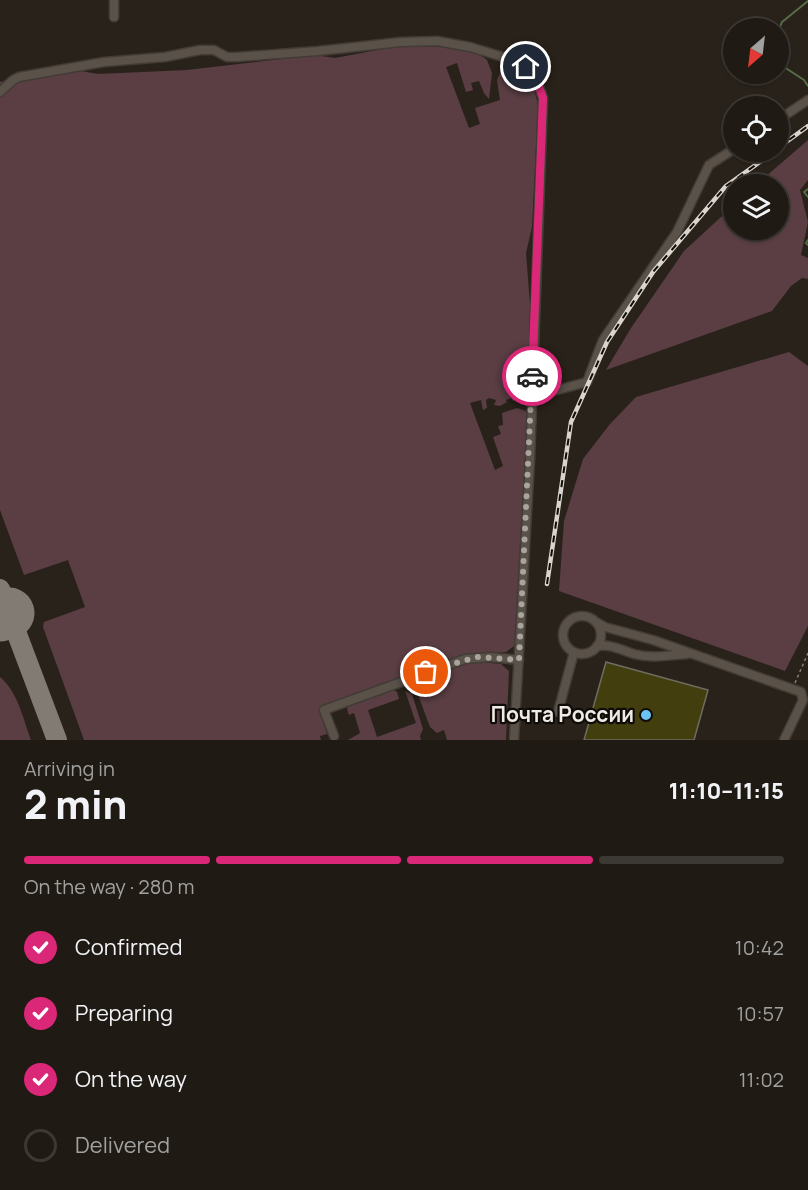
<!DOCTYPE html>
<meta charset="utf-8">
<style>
body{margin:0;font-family:Manrope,sans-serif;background:#2c2722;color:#f1f3f6;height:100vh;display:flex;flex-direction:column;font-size:22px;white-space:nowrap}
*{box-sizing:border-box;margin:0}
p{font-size:20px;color:#a1a1a0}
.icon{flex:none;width:33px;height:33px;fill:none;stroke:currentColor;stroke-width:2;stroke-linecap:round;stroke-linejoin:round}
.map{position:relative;height:740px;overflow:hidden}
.sheet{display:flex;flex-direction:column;background:#1f1a14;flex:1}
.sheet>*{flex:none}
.needle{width:39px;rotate:208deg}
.controls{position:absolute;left:723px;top:18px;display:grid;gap:12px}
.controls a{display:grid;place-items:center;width:66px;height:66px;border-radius:50%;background:#1f1a14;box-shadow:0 2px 4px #0004,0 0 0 2px #3c3834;font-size:30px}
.pin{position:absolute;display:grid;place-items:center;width:51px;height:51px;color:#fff;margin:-26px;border:3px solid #fff;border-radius:50%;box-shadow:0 2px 6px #0007}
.courier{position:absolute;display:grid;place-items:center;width:60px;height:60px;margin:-30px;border:4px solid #db2777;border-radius:50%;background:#fff;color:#222;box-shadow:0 2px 8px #0007}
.overview em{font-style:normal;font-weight:800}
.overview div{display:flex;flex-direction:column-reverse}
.overview{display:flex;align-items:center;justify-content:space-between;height:102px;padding:0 24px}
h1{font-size:39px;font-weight:800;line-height:45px}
.bar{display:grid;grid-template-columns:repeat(4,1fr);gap:9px 6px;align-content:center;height:72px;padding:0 24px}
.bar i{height:8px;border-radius:4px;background:#3c3834}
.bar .on{background:#db2777}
.bar p{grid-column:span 4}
ol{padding:0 24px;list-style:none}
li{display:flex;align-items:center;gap:18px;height:66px}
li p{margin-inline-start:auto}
li .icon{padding:6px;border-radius:50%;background:#db2777;color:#fff;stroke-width:4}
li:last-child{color:#a1a1a0}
li i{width:33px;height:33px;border:3px solid #3c3834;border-radius:50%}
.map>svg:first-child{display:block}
</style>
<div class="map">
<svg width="808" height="740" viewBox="0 0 808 740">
<rect width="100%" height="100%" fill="#29221a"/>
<g fill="#5a3e44">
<path d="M407,46C427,46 472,46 487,60L492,73L489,99L484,93L479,81L471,83L473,90L466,92L457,63L446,67L469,128L480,124L475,108L500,100L497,80L500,73C525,57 534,85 538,105L532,227L526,253L530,304L529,391L526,395L513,401L511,398L506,400L507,402L500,406L494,405L496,400L489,398L486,400L487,408L483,410L481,400L470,403L495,470L503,466L493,437L501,434L498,426L503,425L502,413L517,408L526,411L530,416L517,636L514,646L506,652L468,655L319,709L327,734L320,736L321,740H84L43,627L44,622L85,607L68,560L24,575L0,510V82L59,67L98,74L187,70L315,55L335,58L383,49Z"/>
<path d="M808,140V180L800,190L808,222L801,255L808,258V279L802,278L791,286L772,311L606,370L631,328L684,251L733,206L734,230H778V184H757Z"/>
<path d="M789,352L808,366V626L785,671L559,591L564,521L583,459L610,424L636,397Z"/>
<path d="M480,662L501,664L509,671L506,740H447L444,730L437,733L430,727L415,687L418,679L455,665Z"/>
<path d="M0,677C18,692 23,719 31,740H0Z"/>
<path d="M392,689L397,692L399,699L368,710L377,737L416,723L405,691L412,694L423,729L420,736L421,740H348L360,733L354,713L349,715L347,709L349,704Z"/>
</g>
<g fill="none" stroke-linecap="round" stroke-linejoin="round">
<g stroke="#556e48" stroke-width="2">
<path d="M778,32L782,22L808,1"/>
<path d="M778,63L804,80L808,86"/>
<path d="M808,189L804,192L808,197"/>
<path d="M808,240L806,243L808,245"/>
</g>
<path stroke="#827b74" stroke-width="20" d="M0,589L57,740"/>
<path stroke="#827b74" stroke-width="51" d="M0,616L9,613"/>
</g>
<path fill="#433e0e" stroke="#6e6d61" stroke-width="1.5" d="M606,662L708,690L694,740H584Z"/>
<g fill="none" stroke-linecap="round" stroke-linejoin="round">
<defs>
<g id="minor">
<path d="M114,0V17"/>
<path d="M0,92L13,80L19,77L104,62L165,57L200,50H214L227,57H237L318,51L401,42L437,41L470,47L500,56L526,67L535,76L543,98L530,460L514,740"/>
<path d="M778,120L808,100"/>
<path d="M531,397L587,382L603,340L677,232L709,165L734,149"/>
<circle cx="582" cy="635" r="19"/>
<path d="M596,622L605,627L653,640L801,692L803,700L784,740"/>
<path d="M597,646C612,644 621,650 634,654C652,659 669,655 687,654"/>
<path d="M558,712L574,652"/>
<path d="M334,736L324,710L465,659L490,657L519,660"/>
</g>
</defs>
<use href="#minor" stroke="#423c36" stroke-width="11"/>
<path stroke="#87817a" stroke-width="1.5" stroke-dasharray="3 3" stroke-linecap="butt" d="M795,683L808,653"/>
<use href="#minor" stroke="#5a5249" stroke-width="8"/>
<defs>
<g id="rail">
<path d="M778,148L808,126"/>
<path d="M547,584L571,422L607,342L653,272L726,186L774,152"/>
</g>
</defs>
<use href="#rail" stroke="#dad4cf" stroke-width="4.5"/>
<use href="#rail" stroke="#0f0c08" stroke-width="2" stroke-dasharray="7" stroke-linecap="butt"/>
</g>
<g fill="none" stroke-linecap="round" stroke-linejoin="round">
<path stroke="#aaa49e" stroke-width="6" stroke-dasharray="0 10.8" d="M426,672L477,657L519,660L532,376"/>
<path stroke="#db2777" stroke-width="8" d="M526,67L535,76L543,98L532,376"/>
</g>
<circle fill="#6bc3f2" stroke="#0f0c08" stroke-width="2" cx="646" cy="715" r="6"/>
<g text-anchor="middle" stroke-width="4.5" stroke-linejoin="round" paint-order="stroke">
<g font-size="21" font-weight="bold" fill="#efeae5" stroke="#0f0c08" text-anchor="end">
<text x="634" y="722">Почта России</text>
</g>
</g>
</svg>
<div class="controls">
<a><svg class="needle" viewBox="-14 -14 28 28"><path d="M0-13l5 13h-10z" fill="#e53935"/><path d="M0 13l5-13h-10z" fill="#a1a1a0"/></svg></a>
<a><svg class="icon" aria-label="locate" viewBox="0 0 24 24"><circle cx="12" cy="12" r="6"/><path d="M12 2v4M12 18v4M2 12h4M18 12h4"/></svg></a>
<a><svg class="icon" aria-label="layers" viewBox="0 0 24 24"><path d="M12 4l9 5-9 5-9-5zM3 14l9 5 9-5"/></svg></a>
</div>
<div class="pin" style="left:426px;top:672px;background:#ea580c"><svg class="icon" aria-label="bag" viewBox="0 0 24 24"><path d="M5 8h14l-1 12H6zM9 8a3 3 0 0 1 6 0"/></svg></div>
<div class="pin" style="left:526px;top:67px;background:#1f2937"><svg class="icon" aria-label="home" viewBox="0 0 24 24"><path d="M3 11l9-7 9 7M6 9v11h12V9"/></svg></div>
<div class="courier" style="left:532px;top:376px"><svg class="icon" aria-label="car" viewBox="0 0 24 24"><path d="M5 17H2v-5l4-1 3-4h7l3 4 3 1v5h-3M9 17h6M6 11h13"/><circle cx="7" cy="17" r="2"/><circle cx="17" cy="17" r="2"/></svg></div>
</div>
<section class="sheet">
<div class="overview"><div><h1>2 min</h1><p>Arriving in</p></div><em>11:10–11:15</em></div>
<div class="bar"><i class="on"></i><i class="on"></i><i class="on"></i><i></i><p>On the way · 280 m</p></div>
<ol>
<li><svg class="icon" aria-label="check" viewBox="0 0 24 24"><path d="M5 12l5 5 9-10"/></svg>Confirmed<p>10:42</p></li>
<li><svg class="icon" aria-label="check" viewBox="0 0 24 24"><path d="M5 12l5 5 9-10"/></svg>Preparing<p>10:57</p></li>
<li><svg class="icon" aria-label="check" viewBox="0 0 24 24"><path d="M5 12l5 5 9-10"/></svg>On the way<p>11:02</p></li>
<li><i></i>Delivered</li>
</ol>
</section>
